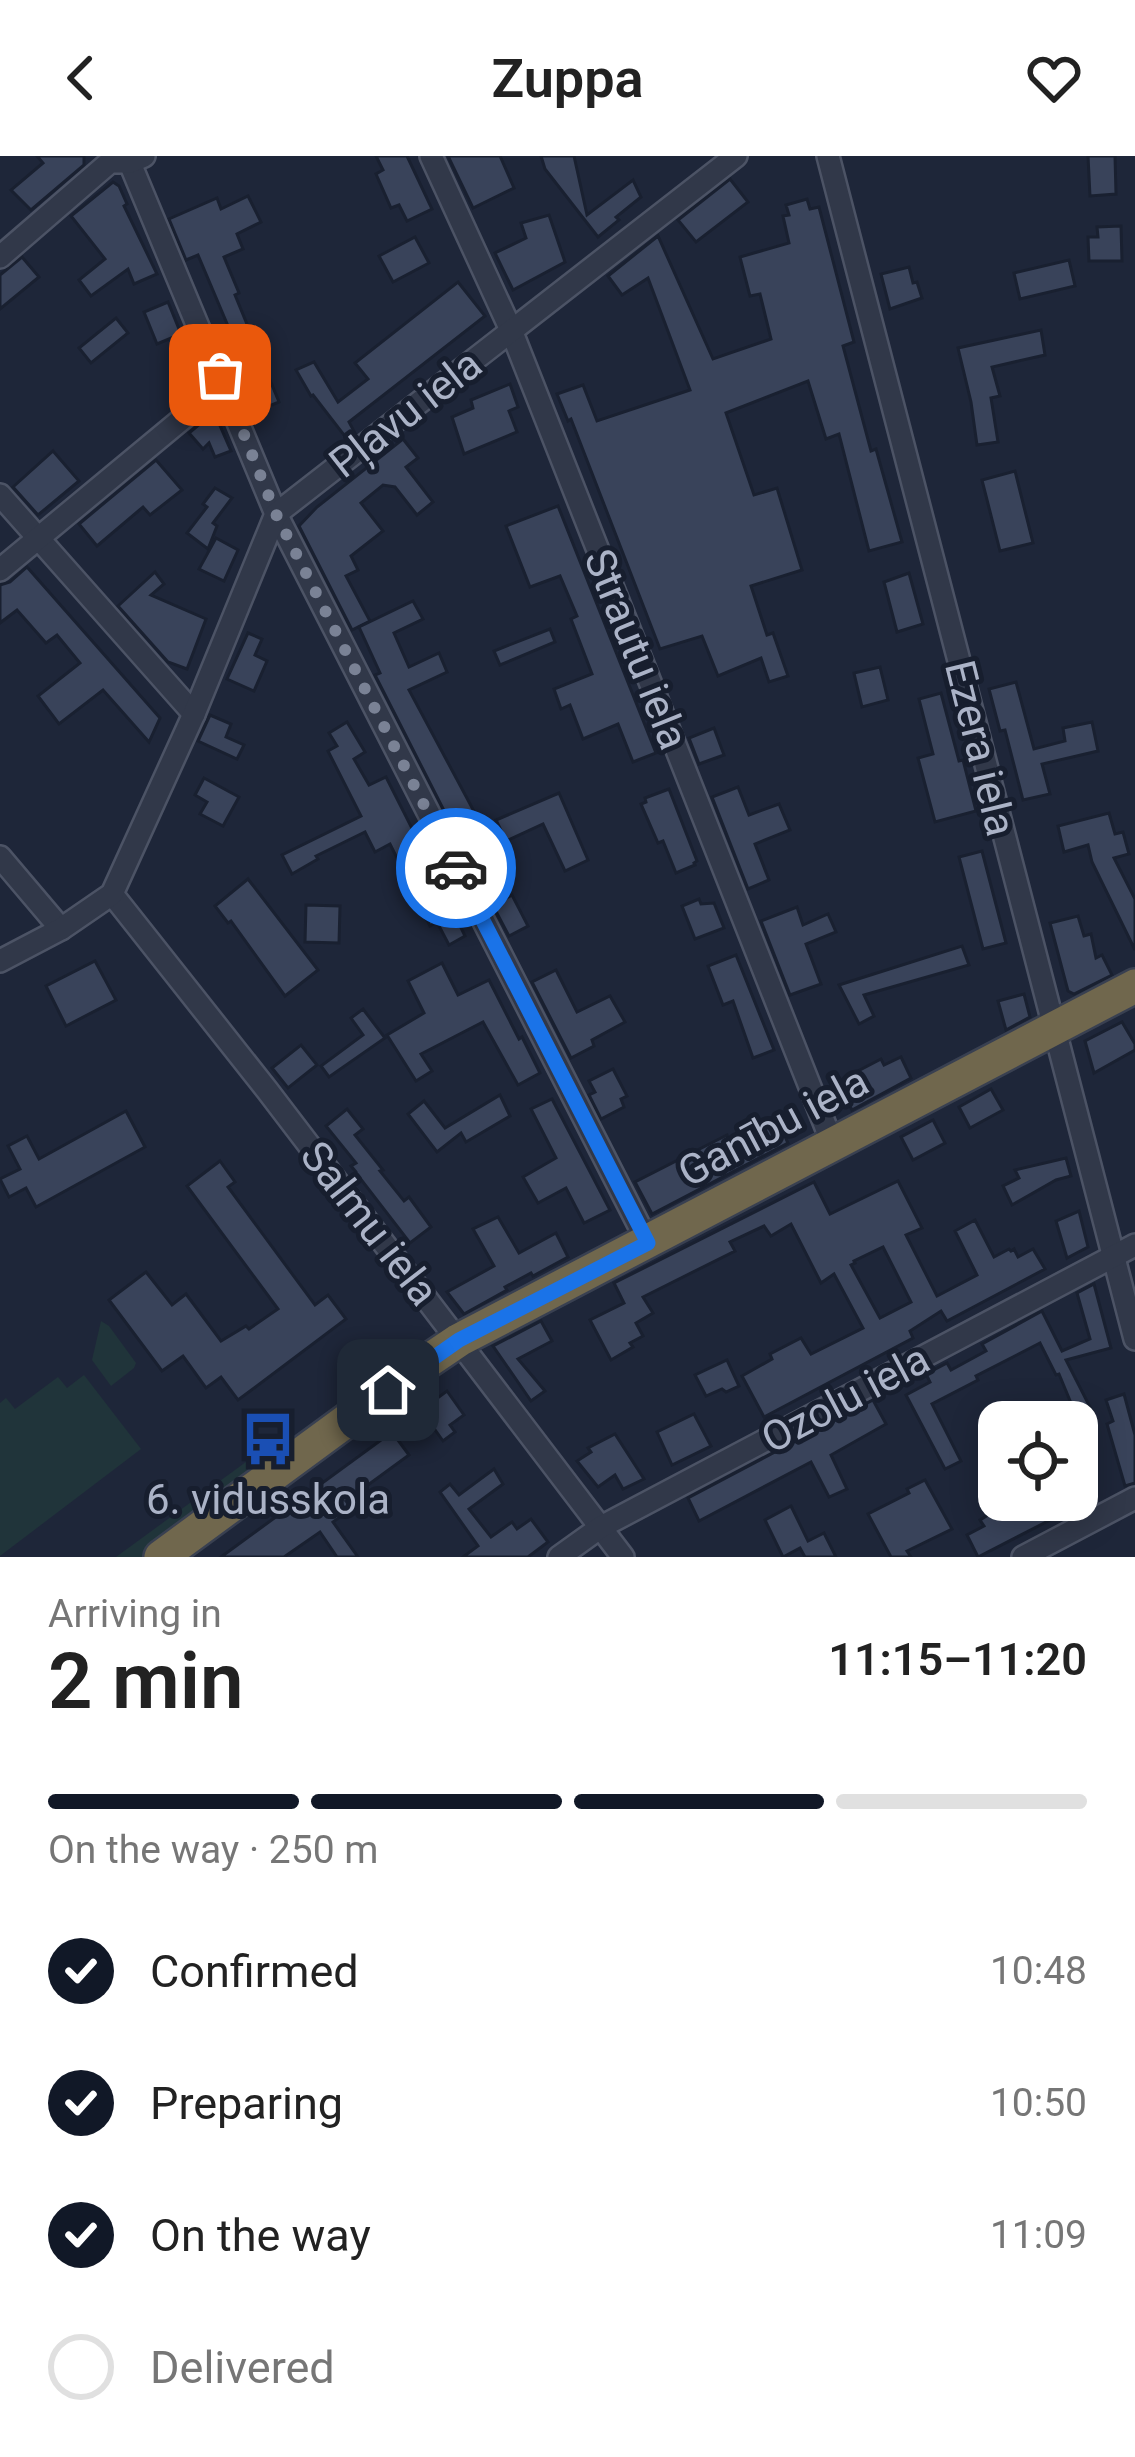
<!DOCTYPE html>
<meta charset="utf-8">
<style>
body{margin:0;font-family:Roboto,sans-serif;background:#f6f6f6;color:#222;height:100vh;display:flex;flex-direction:column;font-size:45px;white-space:nowrap}
*{box-sizing:border-box;margin:0}
p{font-size:39px;color:#767676}
.icon{flex:none;width:66px;height:66px;fill:none;stroke:currentColor;stroke-width:2;stroke-linecap:round;stroke-linejoin:round}
.map{position:relative;height:1401px;overflow:hidden}
.drawer{display:flex;flex-direction:column;background:#fff;flex:1}
.drawer>*{flex:none}
.buttons{position:absolute;left:978px;top:1245px;display:grid;gap:24px}
.buttons a{display:grid;place-items:center;width:120px;height:120px;border-radius:24px;background:#fff;box-shadow:0 6px 30px #0003;font-size:60px}
.pin{position:absolute;display:grid;place-items:center;width:102px;height:102px;color:#fff;margin:-51px;border-radius:24px;box-shadow:0 6px 18px #0006}
.courier{position:absolute;display:grid;place-items:center;width:120px;height:120px;margin:-60px;border:9px solid #1a73e8;border-radius:50%;background:#fff;color:#222;box-shadow:0 3px 15px #0007}
.head em{font-style:normal;font-weight:600}
.head div{display:flex;flex-direction:column-reverse}
.head{display:flex;align-items:center;justify-content:space-between;height:204px;padding:0 48px}
h1{font-size:78px;font-weight:600;line-height:90px}
.bar{display:grid;grid-template-columns:repeat(4,1fr);gap:18px 12px;align-content:center;height:144px;padding:0 48px}
.bar i{height:15px;border-radius:9px;background:#e0e0e0}
.bar .selected{background:#111827}
.bar p{grid-column:span 4}
ol{padding:0 48px;list-style:none}
li{display:flex;align-items:center;gap:36px;height:132px}
li p{margin-inline-start:auto}
li .icon{padding:12px;border-radius:50%;background:#111827;color:#fff;stroke-width:4}
li:last-child{color:#767676}
li i{width:66px;height:66px;border:6px solid #e0e0e0;border-radius:50%}
header{display:flex;justify-content:space-between;align-items:center;height:156px;padding:0 48px;background:#fff;font-size:54px;font-weight:600}
.map>svg:first-child{display:block}
</style>
<header><svg class="icon" aria-label="back" viewBox="0 0 24 24"><path d="M15 5l-7 7 7 7"/></svg>Zuppa<svg class="icon" aria-label="heart" viewBox="0 0 24 24"><path d="M12 20l-8-8c-3-5 5-10 8-4 3-6 11-1 8 4z"/></svg></header>
<div class="map">
<svg width="1135" height="1401" viewBox="0 0 1135 1401">
<rect width="100%" height="100%" fill="#1e2639"/>
<g fill="#20343a">
<path d="M101,1165L109,1170L136,1207L134,1212L111,1230L92,1204Z"/>
<path d="M84,1219L141,1293L0,1400V1247L6,1242L15,1253L58,1221L67,1232Z"/>
<path d="M250,1303L253,1308L212,1349L142,1401H116Z"/>
</g>
<g fill="#39435a" stroke="#192030" stroke-width="3" fill-rule="evenodd">
<path d="M37,0H84V9L31,54L11,34L43,7Z"/>
<path d="M376,0H407L432,53L407,65L399,49L391,52L376,18L383,14Z"/>
<path d="M448,0H500L514,32L473,52Z"/>
<path d="M541,0H574L587,59L633,24L641,41L616,61L619,64L598,81L545,13Z"/>
<path d="M1088,0H1115L1116,38L1090,40Z"/>
<path d="M730,23L748,46L696,86L678,64Z"/>
<path d="M113,26L119,30L127,48L124,50L157,118L134,128L128,113L91,140L79,124L105,103L71,60Z"/>
<path d="M248,40L261,66L237,78L243,93L224,101L239,137L235,139L279,246L250,258L235,220L247,215L198,99L186,104L169,63L217,42L221,53Z"/>
<path d="M807,43L810,53L819,51L854,186L843,190L871,295L876,293L902,386L869,395L839,278L826,283L808,225L726,257L754,339L777,332L802,414L751,430L767,479L773,477L788,520L769,526L761,502L718,520L702,480L660,493L571,263L568,265L557,238L583,229L597,265L690,234L648,122L622,139L608,120L658,80L713,203L771,183L760,138L750,140L740,101L789,87L783,60L789,59L786,49Z"/>
<path d="M549,59L565,106L513,134L495,97L526,82L521,67Z"/>
<path d="M1121,70L1122,105H1089L1088,81H1098L1097,71Z"/>
<path d="M415,81L429,107L393,126L379,100Z"/>
<path d="M22,101L39,121L0,153V119Z"/>
<path d="M1069,104L1075,130L1020,143L1014,117Z"/>
<path d="M909,111L913,127L917,126L922,142L890,153L881,118Z"/>
<path d="M458,126L485,160L349,266L355,277L347,283L313,239L311,240L296,214L314,206L338,246L368,223L355,207Z"/>
<path d="M168,146L181,178L157,188L144,156Z"/>
<path d="M116,162L128,177L91,207L79,192Z"/>
<path d="M1041,174L1045,199L992,211L1000,240L991,242L998,286L977,289L971,246L958,192Z"/>
<path d="M510,228L518,251L509,255L517,276L464,298L452,261L473,252L471,244Z"/>
<path d="M214,256L231,295L215,301L209,287L203,293L189,277Z"/>
<path d="M403,283L418,302L406,311L433,346L417,359L395,331L383,329L361,347L383,375L351,400L358,414L346,420L370,465L352,474L299,370L317,351Z"/>
<path d="M53,295L79,325L38,359L13,331Z"/>
<path d="M156,304L182,334L150,359L143,351L97,390L79,368Z"/>
<path d="M1015,315L1033,387L1000,395L982,324Z"/>
<path d="M215,332L232,342L213,367L217,370L208,393L187,377L207,351L203,348Z"/>
<path d="M558,350L656,597L633,606L618,568L583,583L570,549L561,553L554,533L592,518L571,463L577,460L560,420L530,431L506,370Z"/>
<path d="M216,382L238,394L224,425L199,413Z"/>
<path d="M27,411L160,562L149,586L103,534L59,568L38,540L80,507L57,479L46,487L17,454L0,467V429L10,426Z"/>
<path d="M155,416L164,428L151,439L206,463L187,513L168,506L118,450Z"/>
<path d="M909,417L923,468L897,476L884,426Z"/>
<path d="M413,445L423,463L394,477L409,511L439,497L447,516L409,534L484,674L460,686L375,519L380,517L359,471Z"/>
<path d="M550,473L555,486L500,509L494,495Z"/>
<path d="M248,477L262,483L255,499L267,505L254,535L227,523Z"/>
<path d="M880,511L888,544L862,551L854,517Z"/>
<path d="M1016,526L1034,593L1065,585L1063,572L1092,566L1098,595L1042,608L1050,638L1023,644L1005,574L1000,575L989,533Z"/>
<path d="M941,537L959,605L963,604L976,655L935,666L918,602L933,598L919,543Z"/>
<path d="M210,559L231,568L226,581L244,589L237,603L198,585Z"/>
<path d="M347,566L365,596L354,603L369,629L386,621L426,700L402,712L390,688L375,696L365,676L316,700L318,703L292,718L282,699L361,660L328,595L337,590L329,577Z"/>
<path d="M714,572L724,599L699,608L689,582Z"/>
<path d="M204,622L239,641L223,670L200,658L207,646L195,639Z"/>
<path d="M738,631L749,659L779,648L790,674L755,688L769,724L748,733L712,641Z"/>
<path d="M669,633L697,705L694,707L695,709L676,717L663,685L658,687L641,648L646,646L645,642Z"/>
<path d="M559,637L588,704L565,715L543,668L506,685L496,664Z"/>
<path d="M1109,657L1115,678L1123,676L1129,698L1114,702L1135,743V794L1092,706L1088,689L1064,696L1058,670Z"/>
<path d="M982,695L1006,787L983,793L959,701Z"/>
<path d="M494,721L505,743L512,739L528,770L509,780L481,727Z"/>
<path d="M248,723L318,814L285,840L231,765L228,767L215,750Z"/>
<path d="M442,732L465,780L449,789L437,766L430,770L417,744Z"/>
<path d="M699,743L701,748L714,747L724,772L695,783L682,750Z"/>
<path d="M306,749L340,750L339,787L305,786Z"/>
<path d="M797,751L803,769L828,758L836,776L806,788L821,828L790,839L761,765Z"/>
<path d="M1078,760L1084,780L1091,778L1096,802L1102,799L1112,819L1074,838L1068,835L1050,767Z"/>
<path d="M962,790L969,809L864,839L874,860L859,868L839,829Z"/>
<path d="M736,799L774,894L753,902L733,845L723,849L708,810Z"/>
<path d="M95,805L116,844L66,870L46,830Z"/>
<path d="M442,807L458,839L489,824L519,883L522,881L540,917L518,929L483,866L421,898L432,915L416,925L387,879L424,857L408,825Z"/>
<path d="M556,814L577,856L610,840L625,866L592,884L594,890L571,902L532,826Z"/>
<path d="M1024,838L1030,861L1006,874L998,845Z"/>
<path d="M363,853L385,882L329,921L321,910L363,879L351,862Z"/>
<path d="M1122,866L1135,888V894L1094,917L1085,885Z"/>
<path d="M301,889L317,909L288,932L272,912Z"/>
<path d="M901,901L911,922L852,954L837,926L881,903L884,909Z"/>
<path d="M613,913L627,940L621,943L624,951L601,963L589,939L595,936L589,925Z"/>
<path d="M991,933L1003,954L970,972L959,951Z"/>
<path d="M500,939L510,960L466,986L461,977L437,996L408,958L424,945L445,972Z"/>
<path d="M552,943L610,1054L584,1067L566,1032L538,1047L523,1021L556,1002L531,953Z"/>
<path d="M347,953L363,973L355,979L383,1014L380,1015L404,1045L409,1041L431,1071L410,1087L360,1022L355,1021L356,1016L351,1010L356,1007L326,970Z"/>
<path d="M126,955L145,991L36,1051L26,1032L9,1041L0,1023L20,1013L8,990L27,980L39,1003Z"/>
<path d="M776,961L788,987L652,1058L635,1026L727,979L729,984Z"/>
<path d="M933,964L945,987L913,1004L901,981Z"/>
<path d="M1066,1002L1071,1020L1056,1024L1012,1049L1003,1030L1019,1022L1015,1014Z"/>
<path d="M220,1005L235,1026L228,1031L315,1149L328,1139L346,1163L238,1244L221,1221L206,1232L183,1200L162,1215L109,1144L146,1116L172,1149L186,1138L221,1185L246,1170L249,1173L278,1153L187,1030Z"/>
<path d="M898,1025L922,1072L906,1079L937,1140L977,1119L955,1075L975,1064L994,1101L1009,1093L1011,1095L1014,1093L1018,1101L1033,1093L1045,1113L947,1165L941,1155L910,1175L913,1182L764,1261L742,1220L772,1203L770,1198L801,1182L811,1198L863,1172L834,1118L821,1127L791,1068L771,1080L764,1070L730,1086L735,1095L643,1141L653,1157L636,1167L643,1180L630,1187L633,1191L611,1204L590,1164L624,1147L614,1127L814,1026L830,1058ZM883,1091L911,1146L880,1162L851,1109L855,1107L854,1105Z"/>
<path d="M1079,1055L1088,1091L1067,1102L1056,1065Z"/>
<path d="M498,1061L519,1097L556,1077L568,1101L533,1120L531,1117L505,1131L507,1134L464,1158L447,1136L494,1110L473,1073Z"/>
<path d="M1094,1128L1111,1192L1066,1204L1093,1257L1078,1264L1059,1218L1056,1219L1040,1187L976,1220L978,1224L932,1248L961,1305L945,1313L906,1239L930,1226L926,1218L947,1207L951,1214L986,1195L982,1188L1042,1155L1062,1195L1090,1183L1077,1137Z"/>
<path d="M541,1165L552,1185L518,1203L545,1235L531,1245L493,1190Z"/>
<path d="M727,1204L739,1230L726,1236L722,1233L706,1240L695,1219Z"/>
<path d="M447,1235L464,1259L450,1269L455,1276L443,1285L421,1254Z"/>
<path d="M1124,1238L1135,1279V1327L1125,1330L1107,1268L1113,1265L1106,1244Z"/>
<path d="M873,1244L886,1268L831,1299L847,1333L829,1341L811,1306L699,1365L688,1342Z"/>
<path d="M694,1258L711,1290L672,1309L657,1276Z"/>
<path d="M392,1276L409,1299L346,1345L352,1352L333,1366L358,1401H337L320,1376L284,1401H221Z"/>
<path d="M615,1278L644,1323L623,1333L615,1319L598,1331L577,1305L591,1296L588,1292Z"/>
<path d="M494,1313L503,1328L469,1353L491,1381L512,1366L517,1373L531,1363L548,1386L528,1401H463L478,1390L440,1336L450,1328L459,1339Z"/>
<path d="M925,1324L952,1373L907,1395L911,1401H891L868,1358L909,1337L907,1333Z"/>
<path d="M1013,1344H1089L978,1401L967,1379L984,1370L980,1364Z"/>
<path d="M791,1350L808,1385L824,1377L836,1401H805L800,1392L783,1401L765,1364Z"/>
</g>
<g fill="none" stroke-linecap="round" stroke-linejoin="round">
<defs>
<g id="minor">
<path d="M127,0L276,358L648,1087"/>
<path d="M431,0L511,174L833,989"/>
<path d="M828,0L1135,1183"/>
<path d="M0,101L110,6H130L144,0"/>
<path d="M0,339L194,558"/>
<path d="M0,414L223,229"/>
<path d="M0,701L61,773"/>
<path d="M112,738L267,934L623,1401"/>
<path d="M0,805L61,773L112,738L194,558L276,358L736,0"/>
<path d="M559,1401L601,1371L1135,1089"/>
<path d="M1023,1401L1135,1342"/>
</g>
<path id="highway" d="M161,1401L425,1207L459,1184L1135,830"/>
</defs>
<use href="#minor" stroke="#4c5365" stroke-width="26"/>
<use href="#highway" stroke="#394051" stroke-width="38"/>
<use href="#minor" stroke="#313849" stroke-width="21"/>
<use href="#highway" stroke="#70674d" stroke-width="33"/>
</g>
<g fill="none" stroke-linecap="round" stroke-linejoin="round">
<path stroke="#7a8295" stroke-width="12" stroke-dasharray="0 21.6" d="M220,219L276,358L456,712"/>
<path stroke="#1a73e8" stroke-width="15" d="M388,1234L459,1184L648,1087L456,712"/>
</g>
<defs>
<symbol id="bus-bare" viewBox="-9 -9 18 18"><path d="M-5-6H5V4H4V6H2V4H-2V6H-4V4H-5ZM-3.5-4V0h7V-4ZM-3.5 1.2v1.5H-2V1.2ZM2 1.2v1.5H3.5V1.2Z" fill="#1a4fb4" stroke="#171e2e" stroke-width="2.5" paint-order="stroke"/></symbol>
</defs>
<g fill-rule="evenodd">
<use href="#bus-bare" x="230" y="1245" width="76" height="76"/>
</g>
<g text-anchor="middle" stroke-width="10" stroke-linejoin="round" paint-order="stroke">
<g font-size="42" fill="#abb3c7" stroke="#171e2e">
<text transform="translate(405 257) rotate(-38)" y="15">Pļavu iela</text>
<text transform="translate(637 493) rotate(68)" y="15">Strautu iela</text>
<text transform="translate(981 592) rotate(76)" y="15">Ezera iela</text>
<text transform="translate(773 970) rotate(-28)" y="15">Ganību iela</text>
<text transform="translate(370 1067) rotate(52)" y="15">Salmu iela</text>
<text transform="translate(845 1242) rotate(-28)" y="15">Ozolu iela</text>
</g>
<g font-size="42" fill="#abb3c7" stroke="#171e2e">
<text x="268" y="1358">6. vidusskola</text>
</g>
</g>
</svg>
<div class="buttons">
<a><svg class="icon" aria-label="locate" viewBox="0 0 24 24"><circle cx="12" cy="12" r="6"/><path d="M12 2v4M12 18v4M2 12h4M18 12h4"/></svg></a>
</div>
<div class="pin" style="left:220px;top:219px;background:#ea580c"><svg class="icon" aria-label="bag" viewBox="0 0 24 24"><path d="M5 8h14l-1 12H6zM9 8a3 3 0 0 1 6 0"/></svg></div>
<div class="pin" style="left:388px;top:1234px;background:#1f2937"><svg class="icon" aria-label="home" viewBox="0 0 24 24"><path d="M3 11l9-7 9 7M6 9v11h12V9"/></svg></div>
<div class="courier" style="left:456px;top:712px"><svg class="icon" aria-label="car" viewBox="0 0 24 24"><path d="M5 17H2v-5l4-1 3-4h7l3 4 3 1v5h-3M9 17h6M6 11h13"/><circle cx="7" cy="17" r="2"/><circle cx="17" cy="17" r="2"/></svg></div>
</div>
<section class="drawer">
<div class="head"><div><h1>2 min</h1><p>Arriving in</p></div><em>11:15–11:20</em></div>
<div class="bar"><i class="selected"></i><i class="selected"></i><i class="selected"></i><i></i><p>On the way · 250 m</p></div>
<ol>
<li><svg class="icon" aria-label="check" viewBox="0 0 24 24"><path d="M5 12l5 5 9-10"/></svg>Confirmed<p>10:48</p></li>
<li><svg class="icon" aria-label="check" viewBox="0 0 24 24"><path d="M5 12l5 5 9-10"/></svg>Preparing<p>10:50</p></li>
<li><svg class="icon" aria-label="check" viewBox="0 0 24 24"><path d="M5 12l5 5 9-10"/></svg>On the way<p>11:09</p></li>
<li><i></i>Delivered</li>
</ol>
</section>
